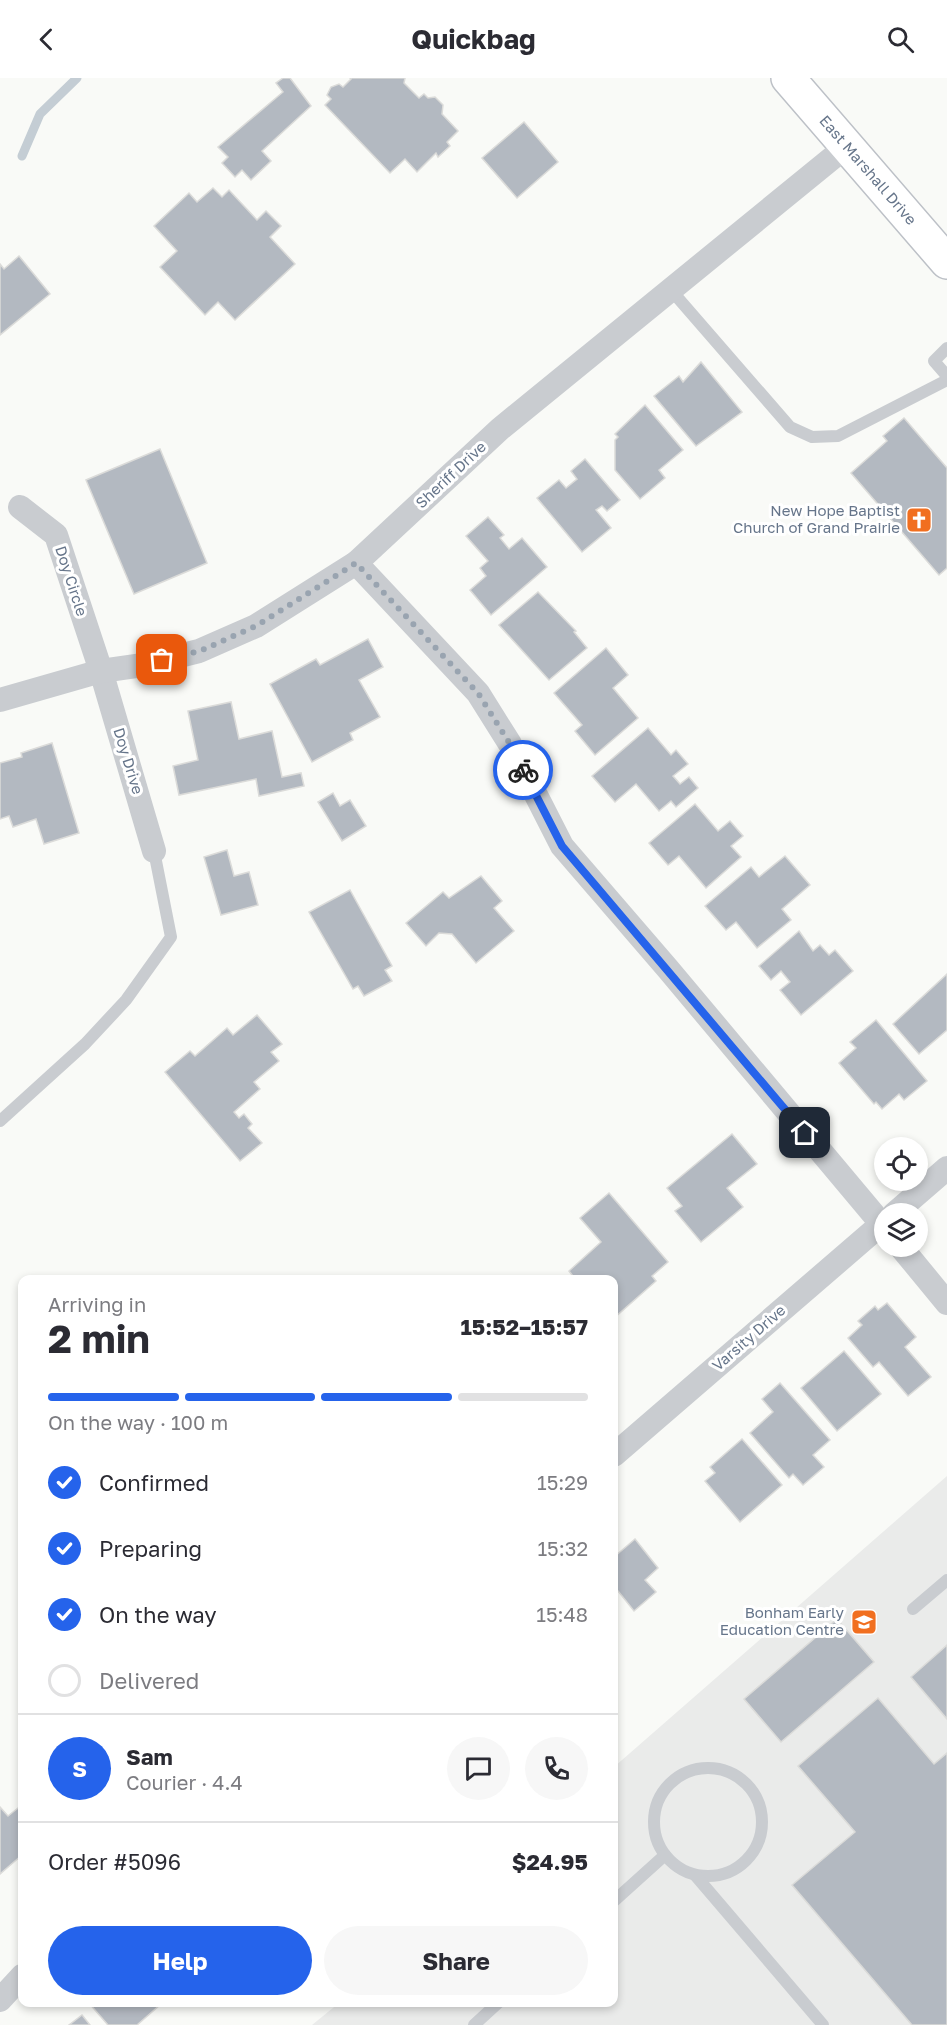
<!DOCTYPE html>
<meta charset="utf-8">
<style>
body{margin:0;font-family:"Golos Text",sans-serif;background:#f7f7f7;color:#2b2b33;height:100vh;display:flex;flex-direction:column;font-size:22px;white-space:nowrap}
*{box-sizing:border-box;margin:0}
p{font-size:20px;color:#7c7c81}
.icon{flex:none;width:33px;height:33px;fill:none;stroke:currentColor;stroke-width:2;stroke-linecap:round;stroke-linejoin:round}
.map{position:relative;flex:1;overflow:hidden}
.sheet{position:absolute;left:18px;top:1197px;width:600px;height:732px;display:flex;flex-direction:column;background:#fff;border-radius:12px;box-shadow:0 3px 9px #0003}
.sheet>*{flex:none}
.tools{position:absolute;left:874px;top:1059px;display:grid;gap:12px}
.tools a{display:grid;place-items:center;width:54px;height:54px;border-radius:50%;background:#fff;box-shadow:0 3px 9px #0003;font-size:30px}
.pin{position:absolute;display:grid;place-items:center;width:51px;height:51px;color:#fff;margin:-26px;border-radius:12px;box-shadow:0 3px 9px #0006}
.courier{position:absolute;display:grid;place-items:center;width:60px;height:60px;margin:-30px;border:4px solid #2563eb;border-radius:50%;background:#fff;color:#222;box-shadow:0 2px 8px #0007}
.headline em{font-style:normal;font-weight:700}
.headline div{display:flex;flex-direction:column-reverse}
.headline{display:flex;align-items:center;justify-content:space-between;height:102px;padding:0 30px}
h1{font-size:39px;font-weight:700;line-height:45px}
.bar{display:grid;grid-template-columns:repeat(4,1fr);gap:9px 6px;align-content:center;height:72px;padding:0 30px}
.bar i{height:8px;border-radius:4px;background:#e1e1e2}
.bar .selected{background:#2563eb}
.bar p{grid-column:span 4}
.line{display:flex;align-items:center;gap:15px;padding:0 30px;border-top:2px solid #e1e1e2}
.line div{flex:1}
.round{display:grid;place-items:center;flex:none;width:63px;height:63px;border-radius:32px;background:#f7f7f7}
ol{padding:0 30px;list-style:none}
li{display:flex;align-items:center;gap:18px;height:66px}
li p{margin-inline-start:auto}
li .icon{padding:6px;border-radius:50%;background:#2563eb;color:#fff;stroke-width:4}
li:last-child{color:#7c7c81}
li i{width:33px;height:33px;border:3px solid #e1e1e2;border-radius:50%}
.button{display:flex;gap:12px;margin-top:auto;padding:12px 30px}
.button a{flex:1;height:69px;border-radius:36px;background:#2563eb;color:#fff;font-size:24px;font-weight:700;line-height:69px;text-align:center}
.button a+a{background:#f7f7f7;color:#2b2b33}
header{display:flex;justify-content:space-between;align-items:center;height:78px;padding:0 30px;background:#fff;font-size:27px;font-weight:700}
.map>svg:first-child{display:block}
</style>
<header><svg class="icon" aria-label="back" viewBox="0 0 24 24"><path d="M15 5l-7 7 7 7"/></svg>Quickbag<svg class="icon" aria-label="search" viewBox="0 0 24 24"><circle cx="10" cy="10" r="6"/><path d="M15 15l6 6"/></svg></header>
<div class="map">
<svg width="947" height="1947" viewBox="0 0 947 1947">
<rect width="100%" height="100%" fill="#f9faf7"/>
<path fill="#eaebea" d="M947,1398V1947H312L339,1925L614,1924V1689Z"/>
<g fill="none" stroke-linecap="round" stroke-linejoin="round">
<path stroke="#c4cdd4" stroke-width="9" d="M22,78L40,36L77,0"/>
</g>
<g fill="#b3b9c1" stroke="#dbdbd9" stroke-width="1.5">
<path d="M283,0H290L311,28L262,73L271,83L251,102L242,92L235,99L222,85L228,79L218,69L283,14L276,5Z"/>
<path d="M350,0H405L404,5L419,20L424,16L428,20L435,19L443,27L442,36L458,53L447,64L450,68L438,79L436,75L417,94L405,81L390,95L325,27L331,21L327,17L331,9L339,6L343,9L351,1Z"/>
<path d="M524,44L558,84L517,120L482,80Z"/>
<path d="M213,110L222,119L229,112L257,142L266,133L281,148L270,159L295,186L235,242L218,224L205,237L160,189L177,173L154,148L189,115L197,124Z"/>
<path d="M19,178L50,216L0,257V186L4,191Z"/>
<path d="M701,284L742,334L696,368L654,318L679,298L683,304Z"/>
<path d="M645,327L683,372L659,392L665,400L640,421L615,392V362L618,359L615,356Z"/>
<path d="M904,340L947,390V490L939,497L851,395L887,363L883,358Z"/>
<path d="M160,371L207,485L134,516L86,402Z"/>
<path d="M585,381L620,422L607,433L602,428L596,432L611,450L582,474L537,420L559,402L566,410L577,401L571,393Z"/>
<path d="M488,439L504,457L500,460L509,471L522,460L547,489L491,537L470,512L486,498L480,490L488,483L466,458Z"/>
<path d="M538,514L576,553L574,554L587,570L549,602L499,547Z"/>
<path d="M368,561L383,589L359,602L380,639L350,655L353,662L312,684L270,606L316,581L320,587Z"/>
<path d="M606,570L628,597L613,610L638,640L595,677L575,653L582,647L554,615Z"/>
<path d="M231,624L239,661L272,653L282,699L301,695L304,708L259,718L256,701L179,717L173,688L198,682L188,633Z"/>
<path d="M648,650L671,677L676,672L688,686L673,698L680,706L689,699L698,710L676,729L671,723L659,733L636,706L615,724L592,698Z"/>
<path d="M52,665L79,755L44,766L36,741L13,749L9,738L0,741V685L22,679L21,675Z"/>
<path d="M333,715L340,728L350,722L366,748L342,763L318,724Z"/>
<path d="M695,726L718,753L730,743L743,758L731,768L741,779L706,810L679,778L668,787L649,765Z"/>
<path d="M227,772L234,798L249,794L258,827L221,837L204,779Z"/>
<path d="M785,778L810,807L782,831L791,842L757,870L736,844L726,852L705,828L751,789L759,799Z"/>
<path d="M481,798L502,823L494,830L514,853L476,885L452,856L439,855L426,868L406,845L443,814L449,820Z"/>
<path d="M350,812L392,888L385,892L392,903L364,918L358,908L353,911L309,834Z"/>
<path d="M799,853L813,873L820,867L829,877L835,872L853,893L801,937L780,912L790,904L781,893L771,902L759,888Z"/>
<path d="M947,896V952L919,976L893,946Z"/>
<path d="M257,937L282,966L271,974L279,983L254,1004L260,1011L234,1034L239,1040L244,1036L252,1046L248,1050L262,1065L240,1083L165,994L190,973L195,978L227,950L233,957Z"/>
<path d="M876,942L927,1003L904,1022L899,1016L882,1031L876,1024L874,1026L839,985L856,970L850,964Z"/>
<path d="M732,1056L757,1086L727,1110L743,1129L701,1164L675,1133L682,1128L667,1110Z"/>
<path d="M609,1115L668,1184L652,1198L656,1203L614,1240V1202H576L569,1193L601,1164L580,1140Z"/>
<path d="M887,1225L916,1259L905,1269L931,1299L908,1318L879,1284L873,1289L848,1260L862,1247L858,1243L875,1228L878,1232Z"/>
<path d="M844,1273L881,1316L837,1353L801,1310Z"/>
<path d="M780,1305L830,1362L813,1377L824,1389L803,1407L793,1396L789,1400L750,1355L773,1334L762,1321Z"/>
<path d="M742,1361L782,1407L740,1444L705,1403L715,1395L710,1389Z"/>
<path d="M635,1461L658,1490L645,1502L656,1514L634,1533L614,1508V1479Z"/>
<path d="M837,1541L874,1584L781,1664L744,1621Z"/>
<path d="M947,1567V1641L911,1599Z"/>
<path d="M878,1620L934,1686L947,1675V1947H912L792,1807L855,1754L798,1688Z"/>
<path d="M0,1729L8,1738L18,1730L22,1736V1777L0,1796Z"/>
<path d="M88,1924H160L161,1926L137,1947H108Z"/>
<path d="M82,1937L90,1947H69Z"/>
</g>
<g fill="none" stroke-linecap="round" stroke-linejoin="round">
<defs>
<g id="secondary">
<path id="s1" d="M788,0L947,184"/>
</g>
</defs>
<use href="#secondary" stroke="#bdc1c7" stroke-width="36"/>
<g stroke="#c9ccd0" stroke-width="12">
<path d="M671,212L790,349L812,359L838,358L947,302"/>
<path d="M947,270L934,283L947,298"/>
<path d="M0,1043L85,966L126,922L171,859L154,773"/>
<path d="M913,1531L947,1502"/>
<circle cx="708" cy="1744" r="54"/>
<path d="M695,1797L823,1947"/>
<path d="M614,1823L665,1777"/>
<path d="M474,1947L499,1924"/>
</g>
<g stroke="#c9ccd0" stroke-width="24">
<path d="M20,429L56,457L101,593L154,773"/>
<path d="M356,485L478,615L510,666L562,768L668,891L885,1150"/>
<path d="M0,622L101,593L143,587L199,573L256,548L356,485L500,351L847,68"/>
<path d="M894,1136L947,1090"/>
<path d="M900,1168L947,1225"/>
<path d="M614,1377L885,1143"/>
<path d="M0,1922L22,1898"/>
</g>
<use href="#secondary" stroke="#fff" stroke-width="33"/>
</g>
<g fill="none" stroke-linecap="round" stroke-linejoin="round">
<path stroke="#99a4b0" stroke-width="6" stroke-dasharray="0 10.8" d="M162,582L200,573L256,548L356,485L478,615L510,666L523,692"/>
<path stroke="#2563eb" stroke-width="8" d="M523,692L562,768L805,1055"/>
</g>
<defs>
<symbol id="church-square" viewBox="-11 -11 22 22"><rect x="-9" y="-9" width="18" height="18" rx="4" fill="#f16f20" stroke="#fff"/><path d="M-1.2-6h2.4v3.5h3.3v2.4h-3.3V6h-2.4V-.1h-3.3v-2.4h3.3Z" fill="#fff"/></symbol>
<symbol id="school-square" viewBox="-11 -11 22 22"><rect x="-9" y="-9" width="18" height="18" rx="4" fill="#f16f20" stroke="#fff"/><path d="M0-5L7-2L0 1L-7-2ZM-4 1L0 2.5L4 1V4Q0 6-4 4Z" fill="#fff"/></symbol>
</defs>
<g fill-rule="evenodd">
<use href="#church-square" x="904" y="427" width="30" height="30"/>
<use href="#school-square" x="849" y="1529" width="30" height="30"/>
</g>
<g text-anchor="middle" stroke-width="6" stroke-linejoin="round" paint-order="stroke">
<g font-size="15" fill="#66758a" stroke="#fff">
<text dy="5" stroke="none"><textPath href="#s1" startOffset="122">East Marshall Drive</textPath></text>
<text transform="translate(451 397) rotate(-43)" y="5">Sheriff Drive</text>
<text transform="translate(71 503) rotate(72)" y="5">Doy Circle</text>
<text transform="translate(128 683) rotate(73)" y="5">Doy Drive</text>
<text transform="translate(749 1260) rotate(-41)" y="5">Varsity Drive</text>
</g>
<g font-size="15" fill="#66758a" stroke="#fff" text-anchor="end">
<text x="900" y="438">New Hope Baptist<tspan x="900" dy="17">Church of Grand Prairie</tspan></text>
<text x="844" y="1540">Bonham Early<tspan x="844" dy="17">Education Centre</tspan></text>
</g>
</g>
</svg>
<div class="tools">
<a><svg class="icon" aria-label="locate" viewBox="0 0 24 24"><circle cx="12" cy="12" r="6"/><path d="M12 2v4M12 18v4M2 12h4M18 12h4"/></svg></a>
<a><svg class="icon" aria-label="layers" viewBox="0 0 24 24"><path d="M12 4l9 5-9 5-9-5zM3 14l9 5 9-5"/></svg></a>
</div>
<div class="pin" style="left:162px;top:582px;background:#ea580c"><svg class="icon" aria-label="bag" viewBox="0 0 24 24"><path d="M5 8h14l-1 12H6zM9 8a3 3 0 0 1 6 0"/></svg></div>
<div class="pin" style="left:805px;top:1055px;background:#1f2937"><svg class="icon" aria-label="home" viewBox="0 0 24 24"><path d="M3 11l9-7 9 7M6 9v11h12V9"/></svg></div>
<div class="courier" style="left:523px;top:692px"><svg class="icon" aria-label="bike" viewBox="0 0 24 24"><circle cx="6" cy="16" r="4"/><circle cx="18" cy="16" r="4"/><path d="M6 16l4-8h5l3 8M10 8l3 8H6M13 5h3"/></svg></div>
<section class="sheet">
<div class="headline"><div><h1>2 min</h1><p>Arriving in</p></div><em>15:52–15:57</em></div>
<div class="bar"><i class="selected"></i><i class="selected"></i><i class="selected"></i><i></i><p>On the way · 100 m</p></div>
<ol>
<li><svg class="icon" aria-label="check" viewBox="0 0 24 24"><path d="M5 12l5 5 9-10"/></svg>Confirmed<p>15:29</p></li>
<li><svg class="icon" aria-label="check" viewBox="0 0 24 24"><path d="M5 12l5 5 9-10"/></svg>Preparing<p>15:32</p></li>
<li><svg class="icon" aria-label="check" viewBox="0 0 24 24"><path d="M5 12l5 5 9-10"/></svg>On the way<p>15:48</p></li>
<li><i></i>Delivered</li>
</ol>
<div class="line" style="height:108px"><b class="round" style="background:#2563eb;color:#fff">S</b><div><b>Sam</b><p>Courier · 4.4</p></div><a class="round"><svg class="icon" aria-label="chat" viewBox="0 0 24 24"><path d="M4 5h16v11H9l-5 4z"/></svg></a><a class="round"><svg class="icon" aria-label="phone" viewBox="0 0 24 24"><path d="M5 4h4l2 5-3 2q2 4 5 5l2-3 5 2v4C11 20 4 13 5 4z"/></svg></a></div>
<div class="line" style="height:78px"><div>Order #5096</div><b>$24.95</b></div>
<div class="button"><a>Help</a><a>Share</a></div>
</section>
</div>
